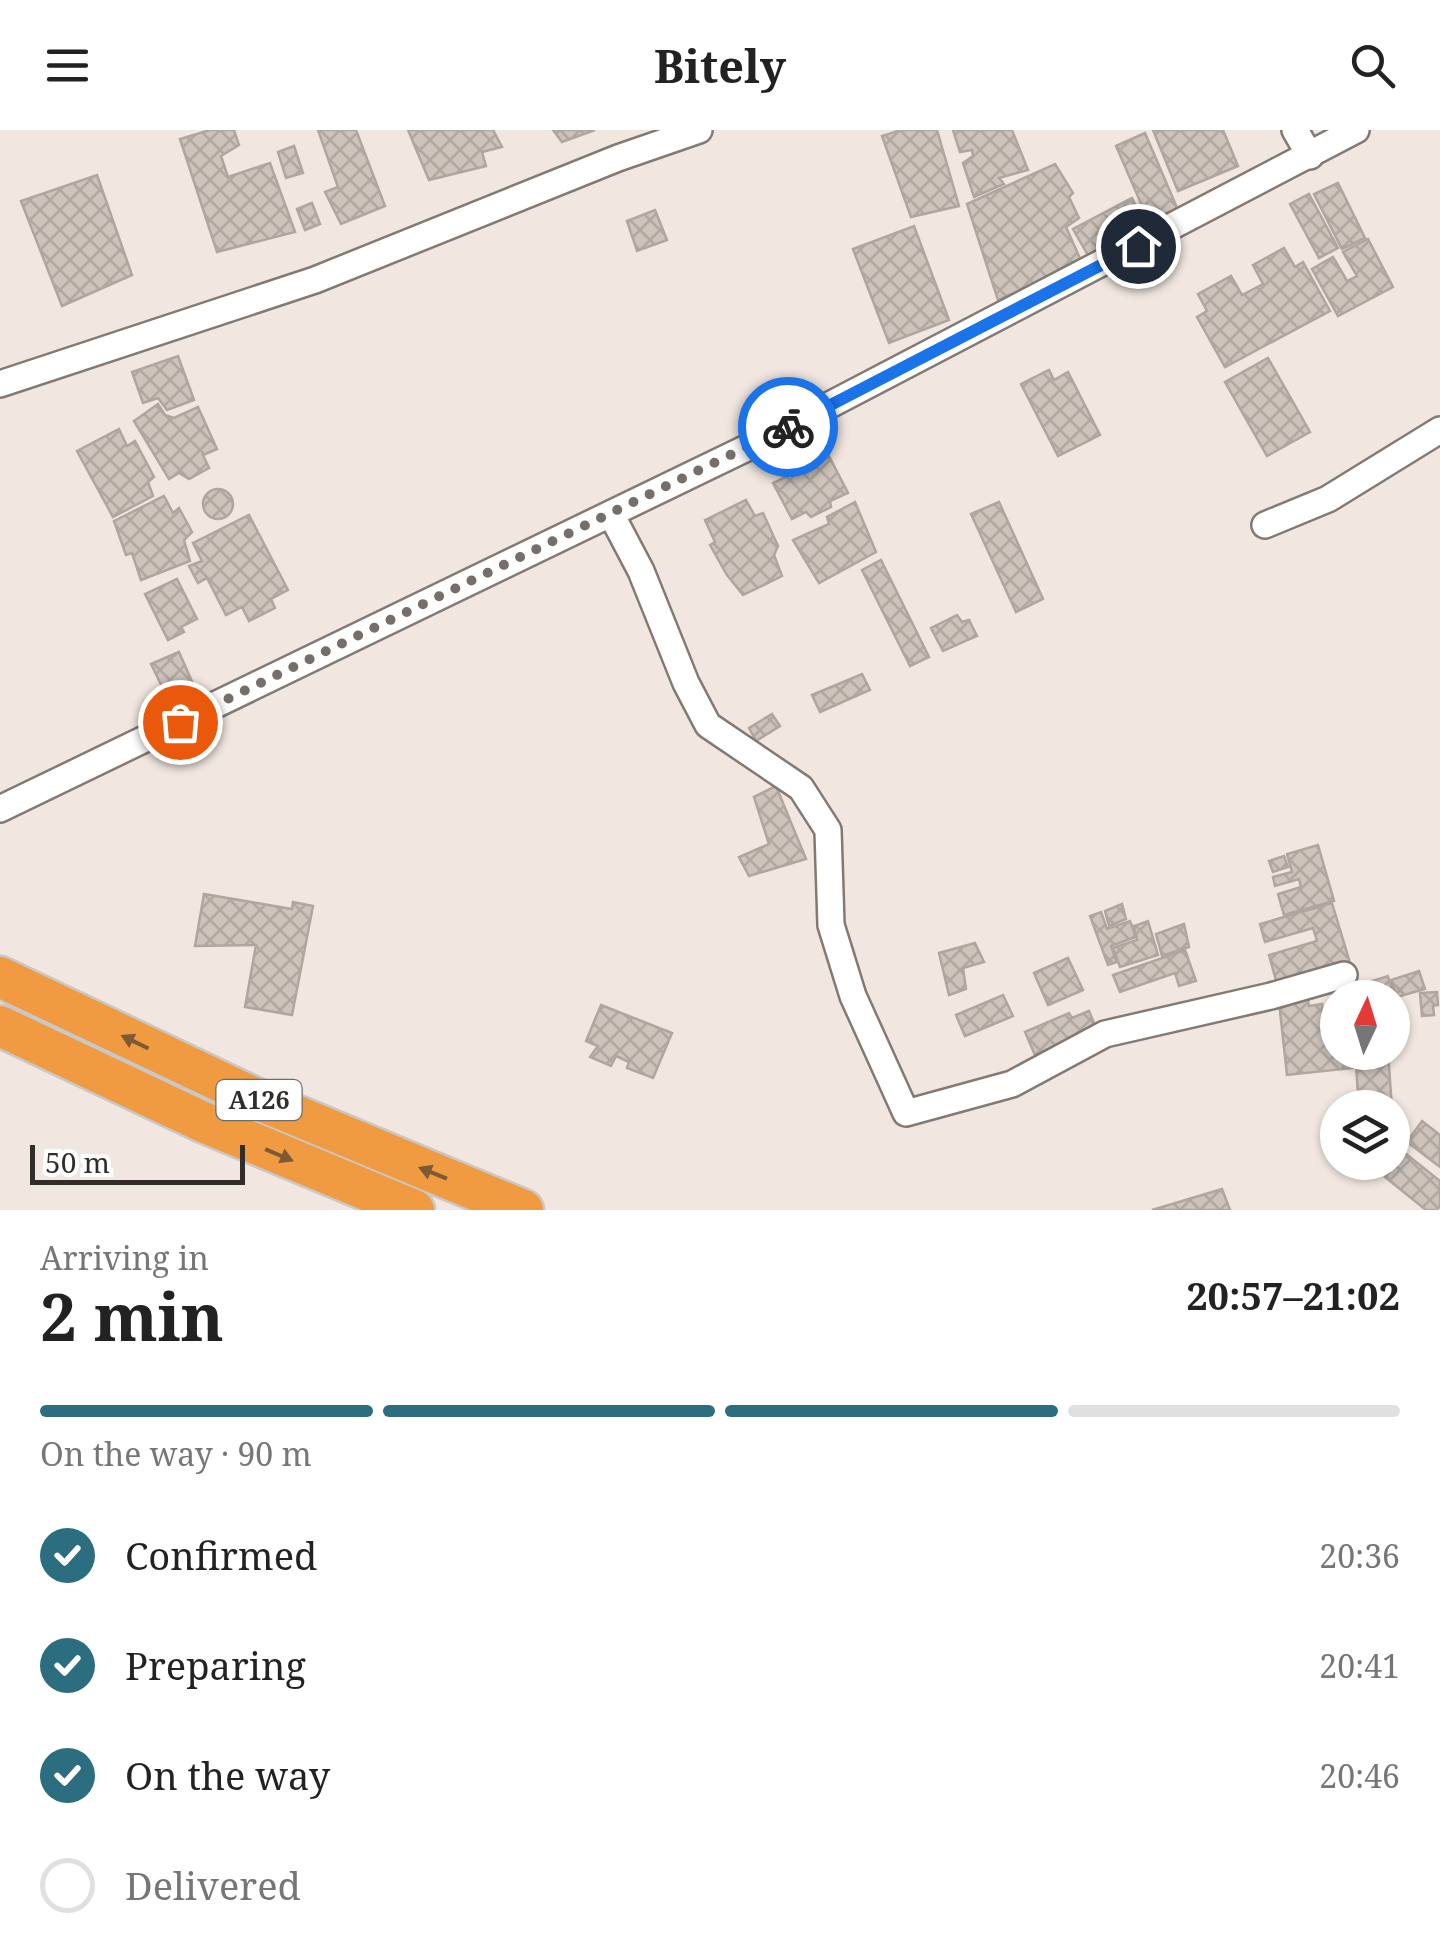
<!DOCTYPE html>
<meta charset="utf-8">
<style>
body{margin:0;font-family:"Noto Serif",serif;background:#f2f2f2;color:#222;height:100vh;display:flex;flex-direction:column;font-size:38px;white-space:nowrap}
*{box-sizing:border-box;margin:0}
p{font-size:32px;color:#767676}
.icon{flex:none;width:55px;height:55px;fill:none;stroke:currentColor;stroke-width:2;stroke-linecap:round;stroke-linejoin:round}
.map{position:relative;height:1080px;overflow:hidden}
.details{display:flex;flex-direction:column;background:#fff;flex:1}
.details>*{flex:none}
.needle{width:65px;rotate:4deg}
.fabs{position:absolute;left:1320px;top:850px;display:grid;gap:20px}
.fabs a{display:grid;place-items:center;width:90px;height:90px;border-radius:50%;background:#fff;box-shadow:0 2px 8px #0004;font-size:50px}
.scale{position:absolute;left:30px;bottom:25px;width:215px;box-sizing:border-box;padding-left:10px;border:5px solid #312d2a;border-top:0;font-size:28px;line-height:35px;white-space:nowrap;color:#312d2a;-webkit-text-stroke:8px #fff;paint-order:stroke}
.pin{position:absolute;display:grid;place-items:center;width:85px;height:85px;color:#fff;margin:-42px;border:5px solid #fff;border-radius:50%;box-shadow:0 2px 10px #0007}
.courier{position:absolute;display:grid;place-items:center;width:100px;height:100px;margin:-50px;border:8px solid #1a73e8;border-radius:50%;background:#fff;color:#222;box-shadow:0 2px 12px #0007}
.head em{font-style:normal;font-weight:700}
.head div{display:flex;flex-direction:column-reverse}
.head{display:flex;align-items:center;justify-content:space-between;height:170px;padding:0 40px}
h1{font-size:65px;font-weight:700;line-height:75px}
.bar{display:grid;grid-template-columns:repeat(4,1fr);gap:15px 10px;align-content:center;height:120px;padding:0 40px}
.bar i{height:12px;border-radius:8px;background:#e0e0e0}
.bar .selected{background:#2c6e80}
.bar p{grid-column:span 4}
ol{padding:0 40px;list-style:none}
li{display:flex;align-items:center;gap:30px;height:110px}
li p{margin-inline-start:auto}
li .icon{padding:10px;border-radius:50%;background:#2c6e80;color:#fff;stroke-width:4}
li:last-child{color:#767676}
li i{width:55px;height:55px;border:5px solid #e0e0e0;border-radius:50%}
header{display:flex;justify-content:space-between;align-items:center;height:130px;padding:0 40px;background:#fff;font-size:45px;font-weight:700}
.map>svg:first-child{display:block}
</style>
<header><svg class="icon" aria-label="menu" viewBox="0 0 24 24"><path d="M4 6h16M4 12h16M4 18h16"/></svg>Bitely<svg class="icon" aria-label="search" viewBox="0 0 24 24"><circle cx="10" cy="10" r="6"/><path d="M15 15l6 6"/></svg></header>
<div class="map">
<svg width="1440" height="1080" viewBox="0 0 1440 1080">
<defs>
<pattern id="building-cross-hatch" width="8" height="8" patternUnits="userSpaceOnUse" patternTransform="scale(2.5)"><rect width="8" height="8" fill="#cdc3bb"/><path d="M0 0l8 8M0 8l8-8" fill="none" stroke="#b0a8a1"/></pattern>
</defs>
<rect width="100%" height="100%" fill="#f2e7e0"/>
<g fill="url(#building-cross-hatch)" stroke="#b1a69f" stroke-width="2.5">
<path d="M210,0H234L239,15L221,26L228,47L270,33L295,102L217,122L180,9Z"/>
<path d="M318,0H356L385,76L341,94L325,62L338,57Z"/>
<path d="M408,0H493L502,17L482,22L486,36L429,50Z"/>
<path d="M553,0H595L562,12Z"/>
<path d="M901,0H937L959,76L911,87L882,6Z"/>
<path d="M953,0H1012L1028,40L999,48L1004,54L974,67L963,33L973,26L972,20L960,22Z"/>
<path d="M1153,0H1223L1238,36L1178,61Z"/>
<path d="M1145,3L1178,80L1149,92L1116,16Z"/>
<path d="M294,16L303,43L286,48L278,22Z"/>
<path d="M1055,34L1073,63L1069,67L1079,88L1066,97L1082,133L998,170L967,74Z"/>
<path d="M97,45L132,145L62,176L21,71Z"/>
<path d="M1338,53L1365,108L1342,119L1314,64Z"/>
<path d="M1309,64L1338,118L1319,128L1290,74Z"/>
<path d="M1132,68L1146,95L1089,127L1073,99Z"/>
<path d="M312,73L320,94L305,100L297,79Z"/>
<path d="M655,80L667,110L637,121L627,91Z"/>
<path d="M914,96L949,190L889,213L853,119Z"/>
<path d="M1368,109L1393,157L1338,186L1312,139L1333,127L1347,151L1357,146L1343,122Z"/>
<path d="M1284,118L1295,137L1303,132L1330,181L1225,237L1197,187L1207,181L1198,164L1231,146L1242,165L1263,154L1253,135Z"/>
<path d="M178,226L194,270L167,280L158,268L143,273L132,242Z"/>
<path d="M1268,228L1310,302L1267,326L1225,252Z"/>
<path d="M1049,240L1054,250L1068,242L1100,305L1058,326L1021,254Z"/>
<path d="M158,274L165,285L174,288L198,277L217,319L203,325L209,338L189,349L179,343L169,349L134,291Z"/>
<path d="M119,299L127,316L135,311L154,347L148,352L153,366L113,387L77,321Z"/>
<path d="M829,326L848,363L830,371L831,377L811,387L806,382L792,389L773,353Z"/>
<circle cx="218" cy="374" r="15"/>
<path d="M164,366L173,383L179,378L192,402L184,410L190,431L141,450L132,423L126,425L114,391Z"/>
<path d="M746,370L755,386L763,383L778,416L774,425L782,446L743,465L727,445L710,415L715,412L705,390Z"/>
<path d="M855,372L876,422L819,453L793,410L829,394L827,387Z"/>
<path d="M999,372L1043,469L1016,482L971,384Z"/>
<path d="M249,385L288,460L271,469L275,478L249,491L242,477L226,485L207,448L198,453L189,436L202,431L193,413Z"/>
<path d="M881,430L929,527L910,536L862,440Z"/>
<path d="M177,449L197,489L181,497L184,502L168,510L145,464Z"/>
<path d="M957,485L962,492L969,490L977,506L943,521L931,498Z"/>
<path d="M179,522L194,556L167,567L151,534Z"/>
<path d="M862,544L870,560L820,582L812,565Z"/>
<path d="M772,584L780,596L756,611L749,598Z"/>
<path d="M776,656L806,729L749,746L739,727L769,714L754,667Z"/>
<path d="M1318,715L1334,771L1284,785L1278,764L1301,757L1299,749L1275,756L1273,747L1292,742L1287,724Z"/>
<path d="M1284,726L1288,737L1273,742L1269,731Z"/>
<path d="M204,764L292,779L293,772L313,776L292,885L245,877L256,815L195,816Z"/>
<path d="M1332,773L1350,833L1277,854L1269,825L1317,811L1313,798L1265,812L1260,794Z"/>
<path d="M1122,774L1126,789L1109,796L1105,781Z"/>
<path d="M1101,782L1107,799L1130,791L1136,807L1111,816L1117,832L1108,835L1090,786Z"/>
<path d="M1148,791L1158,825L1120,837L1113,818L1137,810L1134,796Z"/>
<path d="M1184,794L1189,817L1162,826L1156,804Z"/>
<path d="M975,813L984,832L963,838L966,859L949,865L939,823Z"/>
<path d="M1185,820L1196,851L1179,856L1175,843L1120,862L1113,845Z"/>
<path d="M1068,828L1083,860L1048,875L1034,843Z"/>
<path d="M1419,841L1425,859L1397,867L1391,850Z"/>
<path d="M1388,846L1401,890L1392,892V868H1359L1356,856Z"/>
<path d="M1437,862L1438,875L1433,876L1434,885L1422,886L1420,863Z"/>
<path d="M1003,865L1013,886L965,906L956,885Z"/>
<path d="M1308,869L1309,876L1322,874L1323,887L1338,885V922H1351L1353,938L1287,945L1279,872Z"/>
<path d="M601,875L672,903L653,948L627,938L629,932L616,926L611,936L590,927L598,916L586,911Z"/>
<path d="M1089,881L1096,898L1035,925L1025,902L1069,883L1072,888Z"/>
<path d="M1355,922H1388L1392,978H1359Z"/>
<path d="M1422,991L1440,1005V1037L1407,1012Z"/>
<path d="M1405,1023L1440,1051V1076L1437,1080H1426L1385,1047Z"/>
<path d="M1222,1059L1230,1080H1152Z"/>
</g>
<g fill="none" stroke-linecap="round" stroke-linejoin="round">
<defs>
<g id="minor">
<path d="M1295,0L1310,26"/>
<path d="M0,254L315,150L618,28L699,0"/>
<path d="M611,384L641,441L686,553L708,595L801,658L828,700L831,795L853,866L906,983L1012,954L1105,904L1271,866L1344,845"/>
<path d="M1265,395L1328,369L1440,300"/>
<path d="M0,679L757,313L1356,0"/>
</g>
<g id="trunk">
<path d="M0,847L259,970L523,1080"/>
<path d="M0,896L203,992L414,1080"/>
</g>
</defs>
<use href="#minor" stroke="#847a74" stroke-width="30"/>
<use href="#trunk" stroke="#c9c8c8" stroke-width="45"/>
<use href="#minor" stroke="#fff" stroke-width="25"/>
<use href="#trunk" stroke="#f09b42" stroke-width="40"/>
</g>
<defs><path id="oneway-solid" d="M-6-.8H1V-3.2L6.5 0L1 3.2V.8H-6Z" transform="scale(2.5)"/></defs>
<g fill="#7d5934">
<use href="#oneway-solid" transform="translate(135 912) rotate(-154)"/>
<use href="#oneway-solid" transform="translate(279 1025) rotate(23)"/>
<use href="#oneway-solid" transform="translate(433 1043) rotate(-158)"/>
</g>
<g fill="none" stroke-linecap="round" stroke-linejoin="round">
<path stroke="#756e6a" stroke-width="10" stroke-dasharray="0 18" d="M180,592L788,297"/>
<path stroke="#1a73e8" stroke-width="12" d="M788,297L1138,116"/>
</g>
<g text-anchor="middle" stroke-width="9" stroke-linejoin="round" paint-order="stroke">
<rect fill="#fff" stroke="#6f6c6a" stroke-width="2.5" x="216.5" y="950" width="85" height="40" rx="8"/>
<g font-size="25" font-weight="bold" fill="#312d2a">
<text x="259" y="979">A126</text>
</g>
</g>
</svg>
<div class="fabs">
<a><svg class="needle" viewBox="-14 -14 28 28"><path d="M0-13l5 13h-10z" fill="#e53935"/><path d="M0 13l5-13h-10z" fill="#767676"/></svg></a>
<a><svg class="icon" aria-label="layers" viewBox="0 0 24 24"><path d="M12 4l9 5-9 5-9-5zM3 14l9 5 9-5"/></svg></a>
</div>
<div class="scale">50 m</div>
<div class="pin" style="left:180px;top:592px;background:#ea580c"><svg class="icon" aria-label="bag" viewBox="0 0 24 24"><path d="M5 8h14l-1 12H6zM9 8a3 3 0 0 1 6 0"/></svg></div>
<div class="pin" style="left:1138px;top:116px;background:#1f2937"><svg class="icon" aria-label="home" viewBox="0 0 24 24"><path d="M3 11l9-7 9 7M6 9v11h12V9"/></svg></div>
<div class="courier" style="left:788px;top:297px"><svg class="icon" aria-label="bike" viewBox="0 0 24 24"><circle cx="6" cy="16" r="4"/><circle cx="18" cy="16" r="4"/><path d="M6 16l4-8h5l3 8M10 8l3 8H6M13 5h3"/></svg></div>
</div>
<section class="details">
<div class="head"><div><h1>2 min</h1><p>Arriving in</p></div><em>20:57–21:02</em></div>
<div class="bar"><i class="selected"></i><i class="selected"></i><i class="selected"></i><i></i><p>On the way · 90 m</p></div>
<ol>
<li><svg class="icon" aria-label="check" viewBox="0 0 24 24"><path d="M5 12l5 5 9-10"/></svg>Confirmed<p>20:36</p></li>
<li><svg class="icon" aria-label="check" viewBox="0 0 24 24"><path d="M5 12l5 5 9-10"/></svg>Preparing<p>20:41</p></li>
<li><svg class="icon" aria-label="check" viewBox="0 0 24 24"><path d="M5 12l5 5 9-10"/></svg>On the way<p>20:46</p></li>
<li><i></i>Delivered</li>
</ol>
</section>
